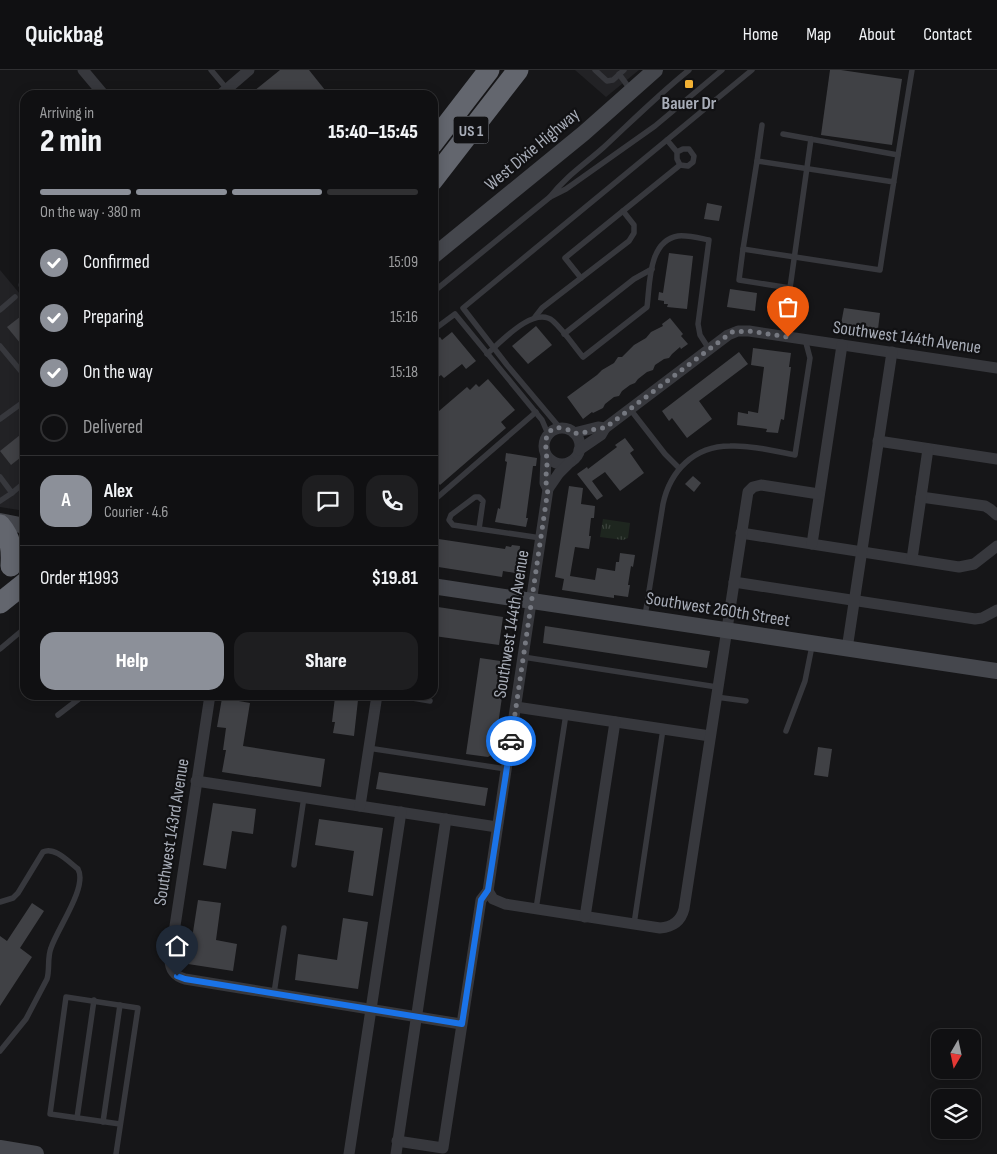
<!DOCTYPE html>
<meta charset="utf-8">
<style>
body{margin:0;font-family:"Sofia Sans Condensed",sans-serif;background:#1e1e20;color:#f1f3f6;height:100vh;display:flex;flex-direction:column;font-size:19px;white-space:nowrap}
*{box-sizing:border-box;margin:0}
p{font-size:16px;color:#9c9d9f}
.icon{flex:none;width:28px;height:28px;fill:none;stroke:currentColor;stroke-width:2;stroke-linecap:round;stroke-linejoin:round}
.map{position:relative;flex:1;overflow:hidden}
.drawer{position:absolute;left:20px;top:20px;width:418px;height:610px;display:flex;flex-direction:column;background:#101012;border-radius:15px;box-shadow:0 2px 12px #0003,0 0 0 1px #303032}
.drawer>*{flex:none}
.needle{width:32px;rotate:189deg}
.controls{position:absolute;left:931px;top:959px;display:grid;gap:10px}
.controls a{display:grid;place-items:center;width:50px;height:50px;border-radius:10px;background:#101012;box-shadow:0 2px 12px #0003,0 0 0 1px #303032;font-size:25px}
.pin{position:absolute;display:grid;place-items:center;width:42px;height:42px;color:#fff;margin:-51px -21px;border-radius:50% 50% 50% 0;rotate:-45deg;box-shadow:0 0 5px #0007}
.pin .icon{rotate:45deg}
.courier{position:absolute;display:grid;place-items:center;width:50px;height:50px;margin:-25px;border:4px solid #1a73e8;border-radius:50%;background:#fff;color:#222;box-shadow:0 1px 6px #0007}
.summary em{font-style:normal;font-weight:800}
.summary div{display:flex;flex-direction:column-reverse}
.summary{display:flex;align-items:center;justify-content:space-between;height:85px;padding:0 20px}
h1{font-size:32px;font-weight:800;line-height:38px}
.bar{display:grid;grid-template-columns:repeat(4,1fr);gap:8px 5px;align-content:center;height:60px;padding:0 20px}
.bar i{height:6px;border-radius:4px;background:#303032}
.bar .selected{background:#8c9099}
.bar p{grid-column:span 4}
.line{display:flex;align-items:center;gap:12px;padding:0 20px;border-top:1px solid #303032}
.line div{flex:1}
.round{display:grid;place-items:center;flex:none;width:52px;height:52px;border-radius:15px;background:#1e1e20}
ol{padding:0 20px;list-style:none}
li{display:flex;align-items:center;gap:15px;height:55px}
li p{margin-inline-start:auto}
li .icon{padding:5px;border-radius:50%;background:#8c9099;color:#fff;stroke-width:4}
li:last-child{color:#9c9d9f}
li i{width:28px;height:28px;border:2px solid #303032;border-radius:50%}
.cta{display:flex;gap:10px;margin-top:auto;padding:10px 20px}
.cta a{flex:1;height:58px;border-radius:15px;background:#8c9099;color:#fff;font-size:20px;font-weight:800;line-height:58px;text-align:center}
.cta a+a{background:#1e1e20;color:#f1f3f6}
header{display:flex;align-items:center;gap:30px;box-sizing:border-box;height:70px;padding:0 25px;background:#101012;border-bottom:1px solid #303032}
header strong{font-size:24px}
nav{display:flex;gap:28px;margin-inline-start:auto;font-size:18px}
.map>svg:first-child{display:block}
</style>
<header>
<strong>Quickbag</strong>
<nav><a>Home</a><a>Map</a><a>About</a><a>Contact</a></nav>
</header>
<div class="map">
<svg width="997" height="1084" viewBox="0 0 997 1084">
<defs>
<pattern id="park-tufts" width="24" height="20" patternUnits="userSpaceOnUse" patternTransform="scale(1.25)"><rect width="24" height="20" fill="#1e261f"/><path d="M3 7l-1-3M5 7V3M7 7l1-3M15 17l-1-3M17 17v-4M19 17l1-3" fill="none" stroke="#3c433d"/></pattern>
</defs>
<rect width="100%" height="100%" fill="#161618"/>
<g fill="#222225">
<path d="M575,0H639L606,27Z"/>
<path d="M0,200L25,230V441L0,437Z"/>
</g>
<path fill="url(#park-tufts)" d="M603,449L630,453L628,468L623,470L600,467Z"/>
<g fill="#404145">
<path d="M280,0H309L329,25H249Z"/>
<path d="M830,0H841L902,9L892,75L821,65Z"/>
<path d="M707,133L722,136L719,151L704,149Z"/>
<path d="M669,183L693,186L687,239L667,237L668,234H664V231L658,230L659,222L663,223Z"/>
<path d="M730,219L757,223L755,241L727,237Z"/>
<path d="M844,238L880,243L878,259L841,254Z"/>
<path d="M25,243V279L7,257Z"/>
<path d="M670,248L683,264L681,266L688,274L681,279L680,277L672,284L669,288L664,289L655,295L653,300L647,302L638,309L635,313L630,315L622,321L619,326L614,327L605,334L603,338L593,343L592,342L583,349L567,327L597,305L602,300L614,293L618,287H622L634,275L646,268L651,262L663,256L662,254Z"/>
<path d="M536,256L552,275L528,294L512,276Z"/>
<path d="M452,262L476,291L466,299L462,294L444,308L441,305L432,312V272L440,267L442,270Z"/>
<path d="M753,278L791,283L789,297H791L784,350L781,349L778,363L766,362L767,359L737,355L738,342L748,344V341L758,343L764,297L751,295Z"/>
<path d="M739,282L748,294L699,331L712,349L687,368L672,348L669,351L662,341Z"/>
<path d="M488,309L515,340L501,352L506,358L440,415L432,407V347L467,317L470,320L476,314L479,317Z"/>
<path d="M25,361V384L11,395L0,381Z"/>
<path d="M625,368L634,380L630,383L644,403L620,421L605,402L592,411L603,426L597,430L577,404L587,397L588,399L617,377L615,375Z"/>
<path d="M506,383L537,388L536,396H533L526,448H528L526,457L495,452L498,438L500,439L507,392L505,391Z"/>
<path d="M693,406L701,413L694,422L685,414Z"/>
<path d="M569,416L583,418L581,434L595,436L594,448H591L589,466H591L589,479L575,477L570,506L595,510L597,498L615,501L616,492H619L620,483L635,485L633,497L631,496L628,515H630L628,527L614,525V528L562,520L564,509L555,507Z"/>
<path d="M432,468L505,479L506,476L511,477L512,475L520,476L518,501L515,503L503,501L502,507L432,496Z"/>
<path d="M438,537L503,547L499,575L434,566Z"/>
<path d="M545,556L710,581L707,598L543,573Z"/>
<path d="M480,588L507,592L494,683L488,687L466,684Z"/>
<path d="M335,627L358,630L354,666L333,663L335,652H332Z"/>
<path d="M222,628L250,633L243,676L325,689L321,717L222,702L226,680H223L226,658L217,657Z"/>
<path d="M818,677L832,679L828,707L814,705Z"/>
<path d="M379,702L488,718L485,736L376,719Z"/>
<path d="M213,733L256,739L253,764L232,761L226,799L203,795Z"/>
<path d="M319,749L383,758L373,826L348,822L354,781L315,775Z"/>
<path d="M198,830L221,833L216,870L237,874L233,901L188,894Z"/>
<path d="M32,833L44,841L20,878L32,887L0,936V866L7,871Z"/>
<path d="M343,848L368,852L358,919L295,910L298,884L337,890Z"/>
</g>
<g fill="none" stroke-linecap="round" stroke-linejoin="round">
<g stroke="#37383d" stroke-width="5.5">
<path d="M211,0L232,25"/>
<path d="M595,0L607,11L613,10L624,0"/>
<path d="M689,0C659,24 632,51 604,77C585,94 565,107 550,127L566,119L655,56L722,0"/>
<path d="M619,4L630,19"/>
<path d="M783,64L898,85"/>
<path d="M667,70L677,82V89L680,95L688,96L693,92L694,86L689,79H683L677,82"/>
<path d="M757,91L762,55"/>
<path d="M894,112L757,91L743,179L880,200C890,133 901,67 912,0"/>
<path d="M743,179L739,210L790,218L811,69"/>
<path d="M581,208L565,188L623,141"/>
<path d="M432,223L550,127"/>
<path d="M0,240L15,227"/>
<path d="M535,247L542,238L629,171L634,163V155L623,141L680,95"/>
<path d="M432,261L455,244L542,350L548,364"/>
<path d="M564,264L634,209L652,199"/>
<path d="M0,276L25,306"/>
<path d="M487,284C501,272 534,235 553,251C564,261 574,276 583,287L647,237C650,214 648,171 678,166C688,165 699,168 709,170L698,254L700,265L709,279"/>
<path d="M630,339L665,384L679,398"/>
<path d="M0,349L22,333L25,337"/>
<path d="M560,358L507,295L463,238L752,0"/>
<path d="M0,407L12,423L25,412"/>
<path d="M0,431L12,423"/>
<path d="M432,432L536,342"/>
<path d="M479,459L483,431L479,427H475L451,445L449,450L453,455L541,468"/>
<path d="M645,546L663,434C670,401 694,376 730,376C751,375 774,381 795,385L810,288L805,269"/>
<path d="M0,579L25,558"/>
<path d="M523,587L717,617"/>
<path d="M179,625L192,627L193,625"/>
<path d="M395,625L430,631"/>
<path d="M716,627L746,631"/>
<path d="M58,645L84,625"/>
<path d="M786,661L805,611L812,576"/>
<path d="M368,678L506,699"/>
<path d="M294,795L304,727"/>
<path d="M0,832L13,828L18,823L43,782C54,776 69,792 78,799C88,817 57,859 51,878C47,888 50,899 47,909L26,949L0,981"/>
<path d="M536,839L566,644"/>
<path d="M634,854L663,659"/>
<path d="M274,923L284,858"/>
<path d="M77,1048L94,930"/>
<path d="M103,1052L120,935"/>
<path d="M116,1084L138,938L66,927L50,1044L120,1054"/>
</g>
<g stroke="#37383d" stroke-width="11">
<path d="M83,0L104,25"/>
<path d="M220,25L249,0"/>
<path d="M24,215L25,216"/>
<circle cx="562" cy="376" r="18"/>
<path d="M574,363L598,357L605,358"/>
<path d="M878,371L997,389"/>
<path d="M579,380L601,365L605,358L728,265L738,261H749L997,298"/>
<path d="M546,385L545,413L548,419"/>
<path d="M921,427L985,436L990,439L997,445"/>
<path d="M741,463L959,497L974,494L997,476"/>
<path d="M812,474L842,275"/>
<path d="M912,489L928,379"/>
<path d="M734,512L975,549L982,548L997,540"/>
<path d="M847,579L892,282"/>
<path d="M210,625L170,889C170,900 175,906 185,909L461,954"/>
<path d="M516,637L710,666"/>
<path d="M196,711L497,757"/>
<path d="M360,736L377,625"/>
<path d="M488,821L493,829L505,834L660,858C673,857 681,851 684,839L748,422L753,417L761,415L819,424"/>
<path d="M585,847L615,652"/>
<path d="M397,1071L443,1078L481,830L488,821L548,419L559,403L570,392"/>
<path d="M349,1084L401,742"/>
<path d="M396,1084L446,749"/>
</g>
<g stroke="#45474d" stroke-width="16">
<path d="M432,187L584,63L655,0"/>
<path d="M0,451L25,456"/>
<path d="M432,516L997,601"/>
<path d="M0,1078L36,1084"/>
</g>
<g stroke="#63666e" stroke-width="21">
<path d="M432,74L489,0"/>
<path d="M432,111L518,0"/>
<path d="M0,455C11,468 12,479 11,496"/>
<path d="M0,533L25,513"/>
</g>
</g>
<g fill="none" stroke-linecap="round" stroke-linejoin="round">
<path stroke="#757880" stroke-width="5" stroke-dasharray="0 9" d="M511,671L548,419C544,411 547,402 547,393C547,380 539,355 564,358C568,359 571,362 574,363C584,365 595,357 605,358L732,262L749,261L788,267"/>
<path stroke="#1a73e8" stroke-width="6" d="M177,906L185,909L462,954L481,830L488,820L511,671"/>
</g>
<rect fill="#f2b134" stroke="#111113" stroke-width="2" x="684" y="9" width="10" height="10" rx="2.5"/>
<g text-anchor="middle" stroke-width="4.5" stroke-linejoin="round" paint-order="stroke">
<rect fill="#111113" stroke="#7b7e86" stroke-width="1" x="453.5" y="46.5" width="35" height="27" rx="4"/>
<g font-size="16" font-weight="bold" fill="#a8adb8">
<text x="471" y="66">US 1</text>
</g>
<g font-size="18" font-weight="bold" fill="#a8adb8" stroke="#111113">
<text x="689" y="39">Bauer Dr</text>
</g>
<g font-size="18" fill="#a8adb8" stroke="#111113">
<text transform="translate(532 79) rotate(-40)" y="6">West Dixie Highway</text>
<text transform="translate(907 267) rotate(8)" y="6">Southwest 144th Avenue</text>
<text transform="translate(718 539) rotate(9)" y="6">Southwest 260th Street</text>
<text transform="translate(511 554) rotate(-81)" y="6">Southwest 144th Avenue</text>
<text transform="translate(171 762) rotate(-81)" y="6">Southwest 143rd Avenue</text>
</g>
</g>
</svg>
<div class="controls">
<a><svg class="needle" viewBox="-14 -14 28 28"><path d="M0-13l5 13h-10z" fill="#e53935"/><path d="M0 13l5-13h-10z" fill="#9c9d9f"/></svg></a>
<a><svg class="icon" aria-label="layers" viewBox="0 0 24 24"><path d="M12 4l9 5-9 5-9-5zM3 14l9 5 9-5"/></svg></a>
</div>
<div class="pin" style="left:788px;top:267px;background:#ea580c"><svg class="icon" aria-label="bag" viewBox="0 0 24 24"><path d="M5 8h14l-1 12H6zM9 8a3 3 0 0 1 6 0"/></svg></div>
<div class="pin" style="left:177px;top:906px;background:#1f2937"><svg class="icon" aria-label="home" viewBox="0 0 24 24"><path d="M3 11l9-7 9 7M6 9v11h12V9"/></svg></div>
<div class="courier" style="left:511px;top:671px"><svg class="icon" aria-label="car" viewBox="0 0 24 24"><path d="M5 17H2v-5l4-1 3-4h7l3 4 3 1v5h-3M9 17h6M6 11h13"/><circle cx="7" cy="17" r="2"/><circle cx="17" cy="17" r="2"/></svg></div>
<section class="drawer">
<div class="summary"><div><h1>2 min</h1><p>Arriving in</p></div><em>15:40–15:45</em></div>
<div class="bar"><i class="selected"></i><i class="selected"></i><i class="selected"></i><i></i><p>On the way · 380 m</p></div>
<ol>
<li><svg class="icon" aria-label="check" viewBox="0 0 24 24"><path d="M5 12l5 5 9-10"/></svg>Confirmed<p>15:09</p></li>
<li><svg class="icon" aria-label="check" viewBox="0 0 24 24"><path d="M5 12l5 5 9-10"/></svg>Preparing<p>15:16</p></li>
<li><svg class="icon" aria-label="check" viewBox="0 0 24 24"><path d="M5 12l5 5 9-10"/></svg>On the way<p>15:18</p></li>
<li><i></i>Delivered</li>
</ol>
<div class="line" style="height:90px"><b class="round" style="background:#8c9099;color:#fff">A</b><div><b>Alex</b><p>Courier · 4.6</p></div><a class="round"><svg class="icon" aria-label="chat" viewBox="0 0 24 24"><path d="M4 5h16v11H9l-5 4z"/></svg></a><a class="round"><svg class="icon" aria-label="phone" viewBox="0 0 24 24"><path d="M5 4h4l2 5-3 2q2 4 5 5l2-3 5 2v4C11 20 4 13 5 4z"/></svg></a></div>
<div class="line" style="height:65px"><div>Order #1993</div><b>$19.81</b></div>
<div class="cta"><a>Help</a><a>Share</a></div>
</section>
</div>
